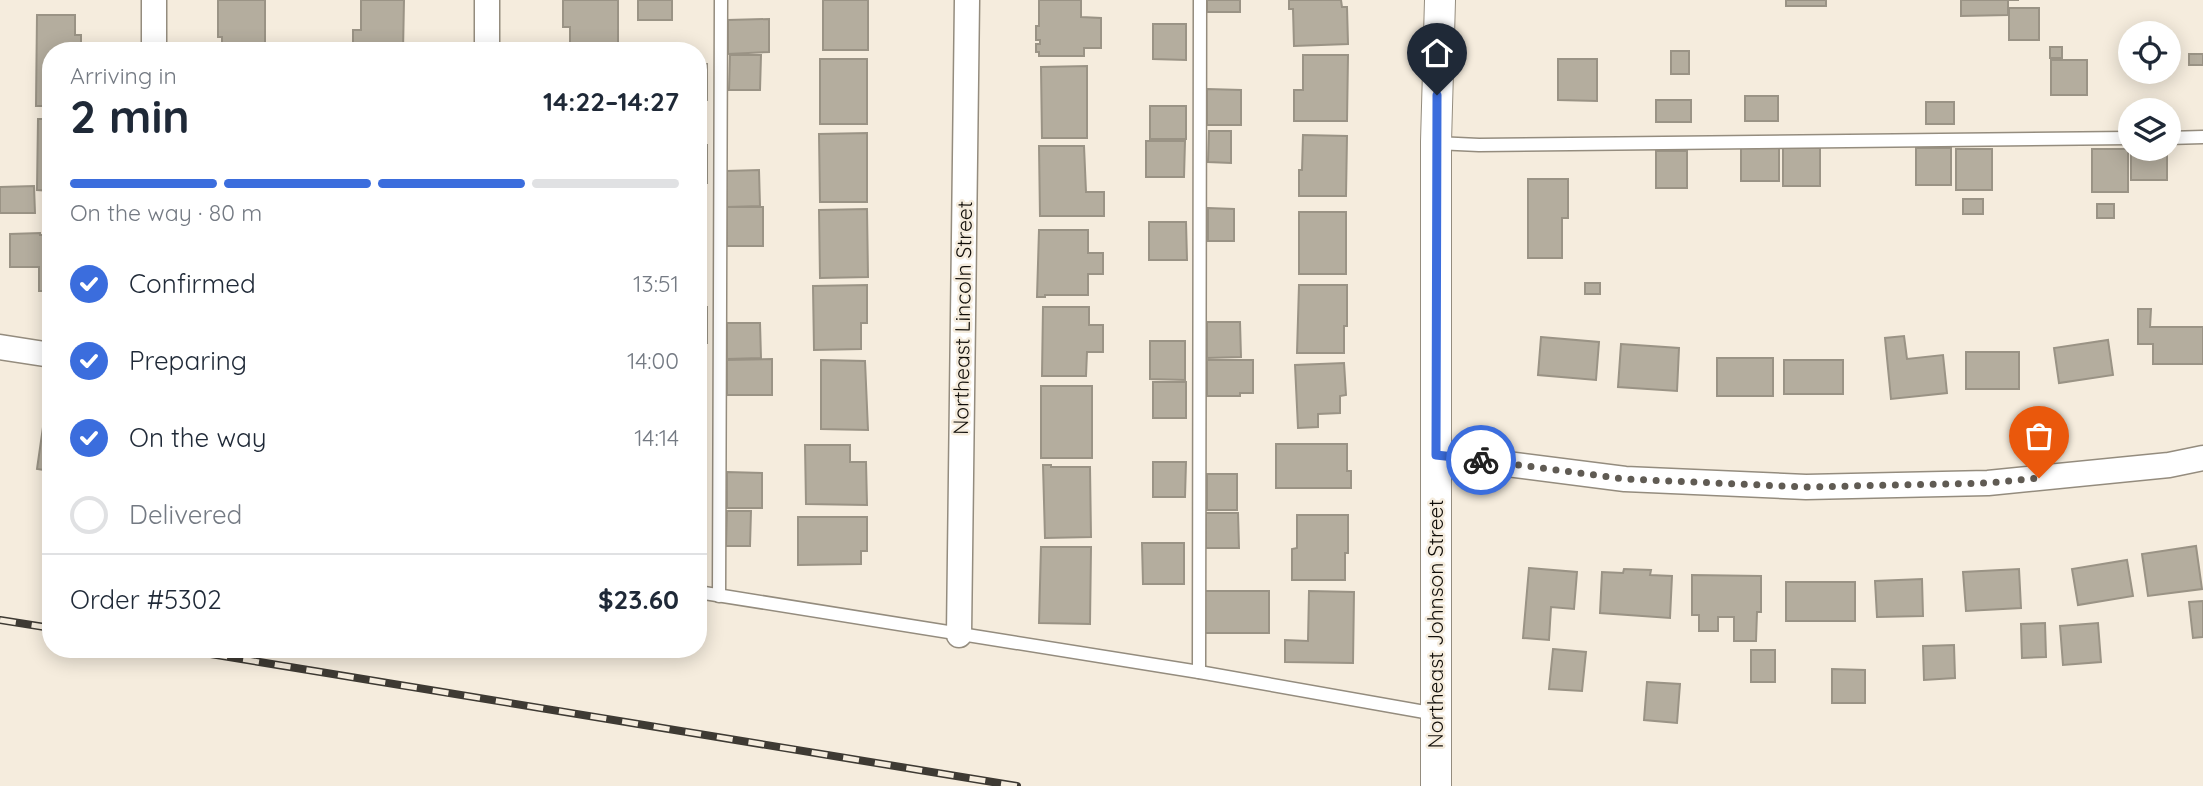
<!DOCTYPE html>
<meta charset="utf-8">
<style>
body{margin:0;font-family:Quicksand,sans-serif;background:#f2f2f3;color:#1f2937;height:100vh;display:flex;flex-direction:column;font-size:26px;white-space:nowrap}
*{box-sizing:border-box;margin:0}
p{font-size:23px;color:#747a83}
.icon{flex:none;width:38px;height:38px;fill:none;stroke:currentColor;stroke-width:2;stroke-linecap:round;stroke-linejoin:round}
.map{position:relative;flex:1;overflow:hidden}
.details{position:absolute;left:42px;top:42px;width:665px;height:616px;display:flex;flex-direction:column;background:#fff;border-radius:28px;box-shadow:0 4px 18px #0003}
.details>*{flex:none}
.fabs{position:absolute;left:2118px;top:21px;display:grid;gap:14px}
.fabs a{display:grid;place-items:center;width:63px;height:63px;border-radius:50%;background:#fff;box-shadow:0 4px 18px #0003;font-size:35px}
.pin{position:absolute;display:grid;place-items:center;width:60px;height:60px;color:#fff;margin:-72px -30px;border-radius:50% 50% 50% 0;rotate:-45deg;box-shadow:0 0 7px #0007}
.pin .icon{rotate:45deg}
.courier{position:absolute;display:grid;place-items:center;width:70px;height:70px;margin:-35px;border:5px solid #3b6ddd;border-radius:50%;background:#fff;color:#222;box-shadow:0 2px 9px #0007}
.head em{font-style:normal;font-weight:700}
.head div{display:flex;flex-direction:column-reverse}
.head{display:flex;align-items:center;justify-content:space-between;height:119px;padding:0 28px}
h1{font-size:46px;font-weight:700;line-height:52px}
.bar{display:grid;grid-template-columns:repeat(4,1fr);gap:10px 7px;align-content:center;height:84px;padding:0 28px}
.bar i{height:9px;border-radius:5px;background:#e0e1e3}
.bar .active{background:#3b6ddd}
.bar p{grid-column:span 4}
.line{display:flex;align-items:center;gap:18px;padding:0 28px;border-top:2px solid #e0e1e3}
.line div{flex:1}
ol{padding:0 28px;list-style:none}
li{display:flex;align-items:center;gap:21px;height:77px}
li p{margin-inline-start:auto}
li .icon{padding:7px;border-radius:50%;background:#3b6ddd;color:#fff;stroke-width:4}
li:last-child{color:#747a83}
li i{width:38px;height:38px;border:4px solid #e0e1e3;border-radius:50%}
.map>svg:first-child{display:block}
</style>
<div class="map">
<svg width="2203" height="786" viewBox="0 0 2203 786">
<rect width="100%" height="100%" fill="#f5ecdd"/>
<g fill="#b4ad9e" stroke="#9a9385" stroke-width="2">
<path d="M218,0H265V51H222V37H218Z"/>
<path d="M361,0H404L403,51H361V48H353V30H361Z"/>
<path d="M563,0H618V51H570V27H563Z"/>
<rect x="638" y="0" width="34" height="20"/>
<rect x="823" y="0" width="45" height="50"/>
<path d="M1039,0H1081V17L1101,18V48H1084V56H1039V52H1036V44H1040V40H1036V26H1039Z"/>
<rect x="1207" y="0" width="33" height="12"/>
<path d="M1289,0H1341L1342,7H1347L1348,44L1294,46L1293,9H1289Z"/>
<rect x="1786" y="0" width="40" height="6"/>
<path d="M1961,0H2019H2008V15L1961,16Z"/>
<rect x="2009" y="8" width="30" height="32"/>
<path d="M37,15H75V35H81V51H51V106H36Z"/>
<path d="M769,19V52L728,54V20Z"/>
<path d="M1153,24H1186V60L1153,59Z"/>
<rect x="2050" y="47" width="12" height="11"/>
<rect x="1671" y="51" width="18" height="23"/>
<rect x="2189" y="54" width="14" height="11"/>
<path d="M730,55H761L760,90H729Z"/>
<path d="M1303,55H1348L1347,121H1294V90H1303Z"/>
<rect x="820" y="59" width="47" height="65"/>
<path d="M1558,59H1597V101L1558,100Z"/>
<rect x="2051" y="60" width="36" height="35"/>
<rect x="698" y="64" width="9" height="36"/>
<path d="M1087,66V138H1042L1041,67Z"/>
<path d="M1207,89L1241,90V125H1207Z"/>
<rect x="1745" y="96" width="33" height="25"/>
<rect x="1656" y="100" width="35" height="22"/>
<rect x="1926" y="102" width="28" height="22"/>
<rect x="1150" y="106" width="36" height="33"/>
<path d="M38,119H51V191L37,190Z"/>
<path d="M1209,131H1231V163L1208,162Z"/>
<path d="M867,133V202H820L819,134Z"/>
<path d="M1303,135L1347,136L1346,196H1299V170H1302Z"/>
<path d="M1146,141H1185L1184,177H1146Z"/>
<rect x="698" y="145" width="9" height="38"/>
<path d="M1039,146H1084L1086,192H1104V216H1040Z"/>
<rect x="1741" y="148" width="38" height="33"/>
<rect x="1783" y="148" width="37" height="38"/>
<rect x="1916" y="148" width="35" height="37"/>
<rect x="1956" y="149" width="36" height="41"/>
<rect x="2092" y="149" width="36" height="43"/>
<rect x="2131" y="149" width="36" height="31"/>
<rect x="1656" y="151" width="31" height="37"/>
<path d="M759,170L760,206L727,207V171Z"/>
<path d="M1528,179H1568V218H1562V258H1528Z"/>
<path d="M34,186L35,213H0V187Z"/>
<rect x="1963" y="199" width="20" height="15"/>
<rect x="2097" y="204" width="17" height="14"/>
<rect x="727" y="207" width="36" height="39"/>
<path d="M1208,208L1234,209V241H1208Z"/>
<path d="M867,209L868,277L820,278L819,210Z"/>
<rect x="1299" y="212" width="47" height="62"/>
<path d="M1149,222H1186L1187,260H1149Z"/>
<path d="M1039,230H1088V253H1103V274H1088V295H1045V297H1037Z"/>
<path d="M40,233V235H51V291H39V267H10V234Z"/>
<rect x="1585" y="283" width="15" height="11"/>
<path d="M867,285V323H861V349L814,350L813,286Z"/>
<path d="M1299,285H1347V326H1344V353H1297Z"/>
<rect x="698" y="307" width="9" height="36"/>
<path d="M1043,307H1089V325H1103V352H1087L1086,376H1042Z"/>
<path d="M2138,309H2151L2150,327H2203V364H2153V344H2138Z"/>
<path d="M1207,322H1240L1241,357L1207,358Z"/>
<path d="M727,323H760L761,358L727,359Z"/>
<path d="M1904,336L1907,359L1943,355L1947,393L1891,399L1885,338Z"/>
<path d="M1541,337L1599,342L1596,380L1538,375Z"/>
<path d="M2108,340L2113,375L2059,383L2054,348Z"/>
<path d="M1150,341H1185V380L1150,379Z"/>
<path d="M1621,344L1679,348L1677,391L1618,387Z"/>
<rect x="1966" y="352" width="53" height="37"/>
<rect x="1717" y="358" width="56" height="38"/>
<path d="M772,359V395H727V360Z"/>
<path d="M821,360L865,361L868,430L821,429Z"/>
<path d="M1207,360H1253V393H1240V396H1207Z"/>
<rect x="1784" y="360" width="59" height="34"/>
<path d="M1344,363L1346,395L1340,396V413L1318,414V427L1298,428L1295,365Z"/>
<rect x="1153" y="382" width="33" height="36"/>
<rect x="1041" y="386" width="51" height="72"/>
<path d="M43,427L51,428V471L37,469Z"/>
<path d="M1276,444H1347V471H1351V488H1276Z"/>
<path d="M805,445H850V462H866L867,505L806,504Z"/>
<path d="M1153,462H1186L1185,497H1153Z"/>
<path d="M1043,465H1051V467H1090L1091,537L1045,538Z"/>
<rect x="698" y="466" width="7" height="38"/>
<path d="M727,472L762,473V508H727Z"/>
<rect x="1207" y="474" width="30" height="36"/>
<path d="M727,511H751L750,546H726Z"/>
<path d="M1206,513H1238L1239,548H1206Z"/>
<path d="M1297,515H1348V553H1345V580H1292V549L1297,548Z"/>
<path d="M798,517H867V551H861V564L798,565Z"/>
<path d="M1142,543H1184V584H1143Z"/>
<path d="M2196,546L2202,589L2148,596L2142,554Z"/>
<path d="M1041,547H1091L1090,624L1039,623Z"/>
<path d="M2127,560L2133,596L2078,605L2072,569Z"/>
<path d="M1529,568L1577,572L1574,609L1551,607L1549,640L1523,638Z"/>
<path d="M1624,569L1651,570L1650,575L1672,576L1670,618L1600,613L1602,572L1623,573Z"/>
<path d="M2019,569L2021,608L1966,611L1963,572Z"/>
<path d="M1692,575L1761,576V612H1757L1756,641H1734V617H1718V631H1699V615H1692Z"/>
<path d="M1922,579L1923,616L1877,617L1875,581Z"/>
<rect x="1786" y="582" width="69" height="39"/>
<rect x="1205" y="591" width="64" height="42"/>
<path d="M1309,591L1354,592L1353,663L1285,662V640L1308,641Z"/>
<path d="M2203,601V637L2193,638L2189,602Z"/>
<path d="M2045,623L2046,657L2022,658L2021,624Z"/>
<path d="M2098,623L2101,662L2063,665L2060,626Z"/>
<path d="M1954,645L1955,678L1924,680L1923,646Z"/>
<path d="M1553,649L1586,652L1582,691L1549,689Z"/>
<rect x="1751" y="650" width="24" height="32"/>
<path d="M1832,669L1865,670V703H1832Z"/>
<path d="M1647,682L1680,684L1677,723L1644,720Z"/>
</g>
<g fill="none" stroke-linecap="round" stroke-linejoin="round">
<defs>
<g id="service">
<path d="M2168,138L2203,137"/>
<path d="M1436,143L1479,145L2130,138"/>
<path d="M698,592L1199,672L1436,714"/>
<path d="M719,596L721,0"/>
<path d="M1199,672L1200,0"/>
</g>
<g id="minor">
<path d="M154,0V51"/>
<path d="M487,51V0"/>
<path d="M0,347L51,355"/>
<path d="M1436,455L1625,479L1806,487L1988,483L2169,465L2203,458"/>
<path d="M959,635L967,0"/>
</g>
<path id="tertiary" d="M1436,786V142L1440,0"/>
</defs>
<use href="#service" stroke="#948c7e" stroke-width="15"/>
<use href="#minor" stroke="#948c7e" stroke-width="27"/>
<use href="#tertiary" stroke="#948c7e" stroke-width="32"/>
<use href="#service" stroke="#fff" stroke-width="12"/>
<use href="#minor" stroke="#fff" stroke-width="24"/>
<use href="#tertiary" stroke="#fff" stroke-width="30"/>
<defs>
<g id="rail">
<path d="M0,620L51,628"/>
<path d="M180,649L1017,786"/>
</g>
</defs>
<use href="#rail" stroke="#3e3a33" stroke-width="8"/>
<use href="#rail" stroke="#f5ecdd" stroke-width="5" stroke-dasharray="16" stroke-linecap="butt"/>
</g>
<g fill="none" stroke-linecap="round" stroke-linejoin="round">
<path stroke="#605b53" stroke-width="7" stroke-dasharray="0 12.6" d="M1481,460L1625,479L1806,487L1988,483L2039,478"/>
<path stroke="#3b6ddd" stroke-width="9" d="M1437,95L1436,455L1481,460"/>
</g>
<g text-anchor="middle" stroke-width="5" stroke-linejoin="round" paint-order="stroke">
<g font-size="21" fill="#100d08" stroke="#f5ecdd">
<text transform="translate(963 318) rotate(-89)" y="7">Northeast Lincoln Street</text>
<text transform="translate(1436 624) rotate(-90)" y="7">Northeast Johnson Street</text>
</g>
</g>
</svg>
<div class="fabs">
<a><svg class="icon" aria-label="locate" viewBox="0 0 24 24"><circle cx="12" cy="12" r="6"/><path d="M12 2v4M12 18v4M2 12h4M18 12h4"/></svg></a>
<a><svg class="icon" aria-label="layers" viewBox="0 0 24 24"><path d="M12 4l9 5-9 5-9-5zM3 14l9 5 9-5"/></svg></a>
</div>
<div class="pin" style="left:2039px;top:478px;background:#ea580c"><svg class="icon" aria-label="bag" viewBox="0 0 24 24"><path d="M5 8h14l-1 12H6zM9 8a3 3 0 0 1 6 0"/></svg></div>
<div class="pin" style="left:1437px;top:95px;background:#1f2937"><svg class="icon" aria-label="home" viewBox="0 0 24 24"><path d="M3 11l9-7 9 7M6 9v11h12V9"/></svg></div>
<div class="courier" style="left:1481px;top:460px"><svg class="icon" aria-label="bike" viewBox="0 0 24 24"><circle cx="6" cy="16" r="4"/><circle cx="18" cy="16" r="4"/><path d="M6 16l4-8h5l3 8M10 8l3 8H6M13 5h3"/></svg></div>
<section class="details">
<div class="head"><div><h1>2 min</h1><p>Arriving in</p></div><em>14:22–14:27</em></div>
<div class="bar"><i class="active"></i><i class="active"></i><i class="active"></i><i></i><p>On the way · 80 m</p></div>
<ol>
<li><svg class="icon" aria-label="check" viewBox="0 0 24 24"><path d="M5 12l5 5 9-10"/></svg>Confirmed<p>13:51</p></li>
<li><svg class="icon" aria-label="check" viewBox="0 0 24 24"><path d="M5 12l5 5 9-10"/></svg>Preparing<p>14:00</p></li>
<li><svg class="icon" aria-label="check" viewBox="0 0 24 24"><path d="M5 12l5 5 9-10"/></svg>On the way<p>14:14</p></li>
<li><i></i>Delivered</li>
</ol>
<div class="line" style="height:91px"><div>Order #5302</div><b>$23.60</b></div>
</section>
</div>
